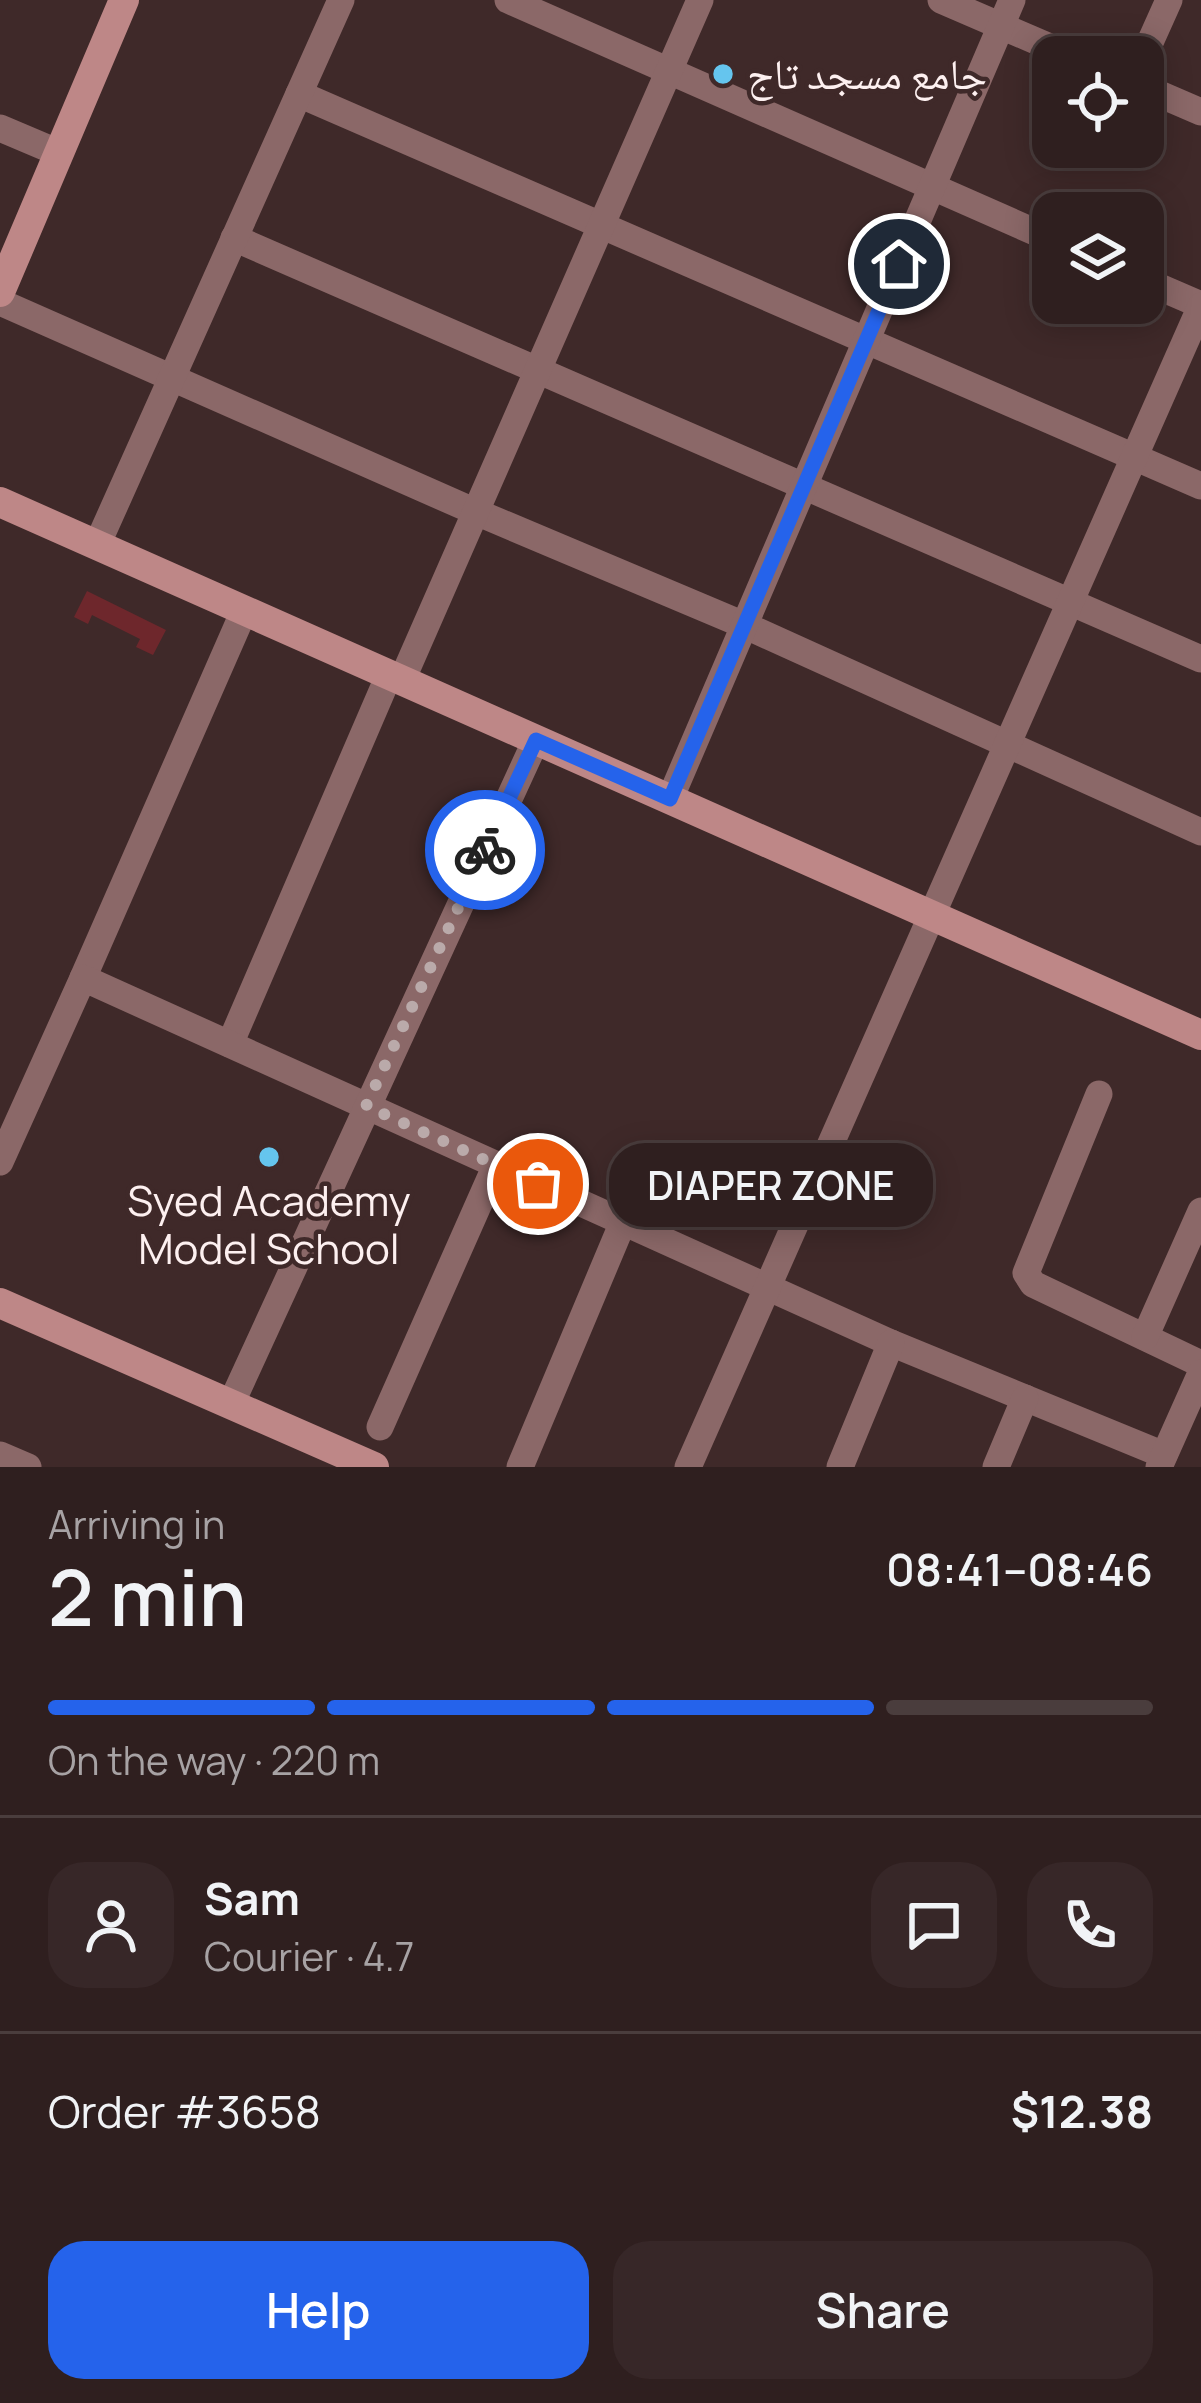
<!DOCTYPE html>
<meta charset="utf-8">
<style>
body{margin:0;font-family:Manrope,"Noto Naskh Arabic",sans-serif;background:#372728;color:#f1f3f6;height:100vh;display:flex;flex-direction:column;font-size:45px;white-space:nowrap}
*{box-sizing:border-box;margin:0}
p{font-size:39px;color:#a7a2a4}
.icon{flex:none;width:66px;height:66px;fill:none;stroke:currentColor;stroke-width:2;stroke-linecap:round;stroke-linejoin:round}
.map{position:relative;height:1467px;overflow:hidden}
.details{display:flex;flex-direction:column;background:#2f1f1f;flex:1}
.details>*{flex:none}
.controls{position:absolute;left:1032px;top:36px;display:grid;gap:24px}
.controls a{display:grid;place-items:center;width:132px;height:132px;border-radius:24px;background:#2f1f1f;box-shadow:0 6px 30px #0003,0 0 0 3px #4a3d3d;font-size:60px}
.pin{position:absolute;display:grid;place-items:center;width:102px;height:102px;color:#fff;margin:-51px;border:6px solid #fff;border-radius:50%;box-shadow:0 3px 12px #0007}
.courier{position:absolute;display:grid;place-items:center;width:120px;height:120px;margin:-60px;border:9px solid #2563eb;border-radius:50%;background:#fff;color:#222;box-shadow:0 3px 15px #0007}
.bubble{position:absolute;height:84px;border-radius:36px;background:#2f1f1f;box-shadow:0 6px 30px #0003,0 0 0 3px #4a3d3d;font-size:39px;font-weight:600;line-height:84px;text-align:center}
.headline em{font-style:normal;font-weight:600}
.headline div{display:flex;flex-direction:column-reverse}
.headline{display:flex;align-items:center;justify-content:space-between;height:204px;padding:0 48px}
h1{font-size:78px;font-weight:600;line-height:90px}
.bar{display:grid;grid-template-columns:repeat(4,1fr);gap:18px 12px;align-content:center;height:144px;padding:0 48px}
.bar i{height:15px;border-radius:9px;background:#4a3d3d}
.bar .current{background:#2563eb}
.bar p{grid-column:span 4}
.line{display:flex;align-items:center;gap:30px;padding:0 48px;border-top:3px solid #4a3d3d}
.line div{flex:1}
.round{display:grid;place-items:center;flex:none;width:126px;height:126px;border-radius:36px;background:#372728}
.action{display:flex;gap:24px;margin-top:auto;padding:24px 48px}
.action a{flex:1;height:138px;border-radius:36px;background:#2563eb;color:#fff;font-size:48px;font-weight:600;line-height:138px;text-align:center}
.action a+a{background:#372728;color:#f1f3f6}
.map>svg:first-child{display:block}
</style>
<div class="map">
<svg width="1201" height="1467" viewBox="0 0 1201 1467">
<rect width="100%" height="100%" fill="#3f2929"/>
<path fill="#6e272c" d="M87,591L166,630L153,655L136,647L140,639L92,615L88,624L74,617Z"/>
<g fill="none" stroke-linecap="round" stroke-linejoin="round">
<g stroke="#8b6868" stroke-width="27">
<path d="M508,0L1053,240"/>
<path d="M941,0L1073,57"/>
<path d="M1143,58L1169,0"/>
<path d="M1143,87L1201,112"/>
<path d="M299,94L1201,486"/>
<path d="M0,128L59,153"/>
<path d="M234,238L1201,659"/>
<path d="M1143,280L1201,305"/>
<path d="M0,302L476,512L744,625L1201,832"/>
<path d="M97,545L341,0"/>
<path d="M402,680L700,0"/>
<path d="M670,799L1012,0"/>
<path d="M83,978L244,611"/>
<path d="M230,1044L389,675"/>
<path d="M1099,1094L1026,1273L1033,1284L1201,1364"/>
<path d="M0,1162L83,978L891,1343L1164,1455"/>
<path d="M1145,1337L1201,1211"/>
<path d="M231,1404L536,740"/>
<path d="M380,1427L496,1165"/>
<path d="M0,1455L28,1467"/>
<path d="M520,1467L623,1222"/>
<path d="M688,1467L1201,306"/>
<path d="M840,1467L891,1343"/>
<path d="M996,1467L1025,1398"/>
<path d="M1159,1467L1201,1373"/>
</g>
<g stroke="#be8787" stroke-width="30">
<path d="M0,292L124,0"/>
<path d="M0,502L1201,1035"/>
<path d="M0,1303L374,1467"/>
</g>
</g>
<g fill="none" stroke-linecap="round" stroke-linejoin="round">
<path stroke="#baaaaa" stroke-width="12" stroke-dasharray="0 21.6" d="M485,850L366,1106L538,1184"/>
<path stroke="#2563eb" stroke-width="15" d="M485,850L536,740L670,799L899,264"/>
</g>
<g fill="#65c5ee" stroke="#3f2929" stroke-width="4.5">
<circle cx="723" cy="74" r="12"/>
<circle cx="269" cy="1157" r="12"/>
</g>
<g text-anchor="middle" stroke-width="9" stroke-linejoin="round" paint-order="stroke">
<g font-size="42" fill="#fdf0f0" stroke="#3f2929" text-anchor="start">
<text x="747" y="89">جامع مسجد تاج</text>
<text x="269" y="1216" text-anchor="middle">Syed Academy<tspan x="269" dy="48">Model School</tspan></text>
</g>
</g>
</svg>
<div class="controls">
<a><svg class="icon" aria-label="locate" viewBox="0 0 24 24"><circle cx="12" cy="12" r="6"/><path d="M12 2v4M12 18v4M2 12h4M18 12h4"/></svg></a>
<a><svg class="icon" aria-label="layers" viewBox="0 0 24 24"><path d="M12 4l9 5-9 5-9-5zM3 14l9 5 9-5"/></svg></a>
</div>
<div class="pin" style="left:538px;top:1184px;background:#ea580c"><svg class="icon" aria-label="bag" viewBox="0 0 24 24"><path d="M5 8h14l-1 12H6zM9 8a3 3 0 0 1 6 0"/></svg></div>
<div class="pin" style="left:899px;top:264px;background:#1f2937"><svg class="icon" aria-label="home" viewBox="0 0 24 24"><path d="M3 11l9-7 9 7M6 9v11h12V9"/></svg></div>
<div class="courier" style="left:485px;top:850px"><svg class="icon" aria-label="bike" viewBox="0 0 24 24"><circle cx="6" cy="16" r="4"/><circle cx="18" cy="16" r="4"/><path d="M6 16l4-8h5l3 8M10 8l3 8H6M13 5h3"/></svg></div>
<div class="bubble" style="left:609px;top:1143px;width:324px">DIAPER ZONE</div>
</div>
<section class="details">
<div class="headline"><div><h1>2 min</h1><p>Arriving in</p></div><em>08:41–08:46</em></div>
<div class="bar"><i class="current"></i><i class="current"></i><i class="current"></i><i></i><p>On the way · 220 m</p></div>
<div class="line" style="height:216px"><a class="round"><svg class="icon" aria-label="person" viewBox="0 0 24 24"><circle cx="12" cy="8" r="4"/><path d="M4 21q1-7 8-7t8 7"/></svg></a><div><b>Sam</b><p>Courier · 4.7</p></div><a class="round"><svg class="icon" aria-label="chat" viewBox="0 0 24 24"><path d="M4 5h16v11H9l-5 4z"/></svg></a><a class="round"><svg class="icon" aria-label="phone" viewBox="0 0 24 24"><path d="M5 4h4l2 5-3 2q2 4 5 5l2-3 5 2v4C11 20 4 13 5 4z"/></svg></a></div>
<div class="line" style="height:156px"><div>Order #3658</div><b>$12.38</b></div>
<div class="action"><a>Help</a><a>Share</a></div>
</section>
